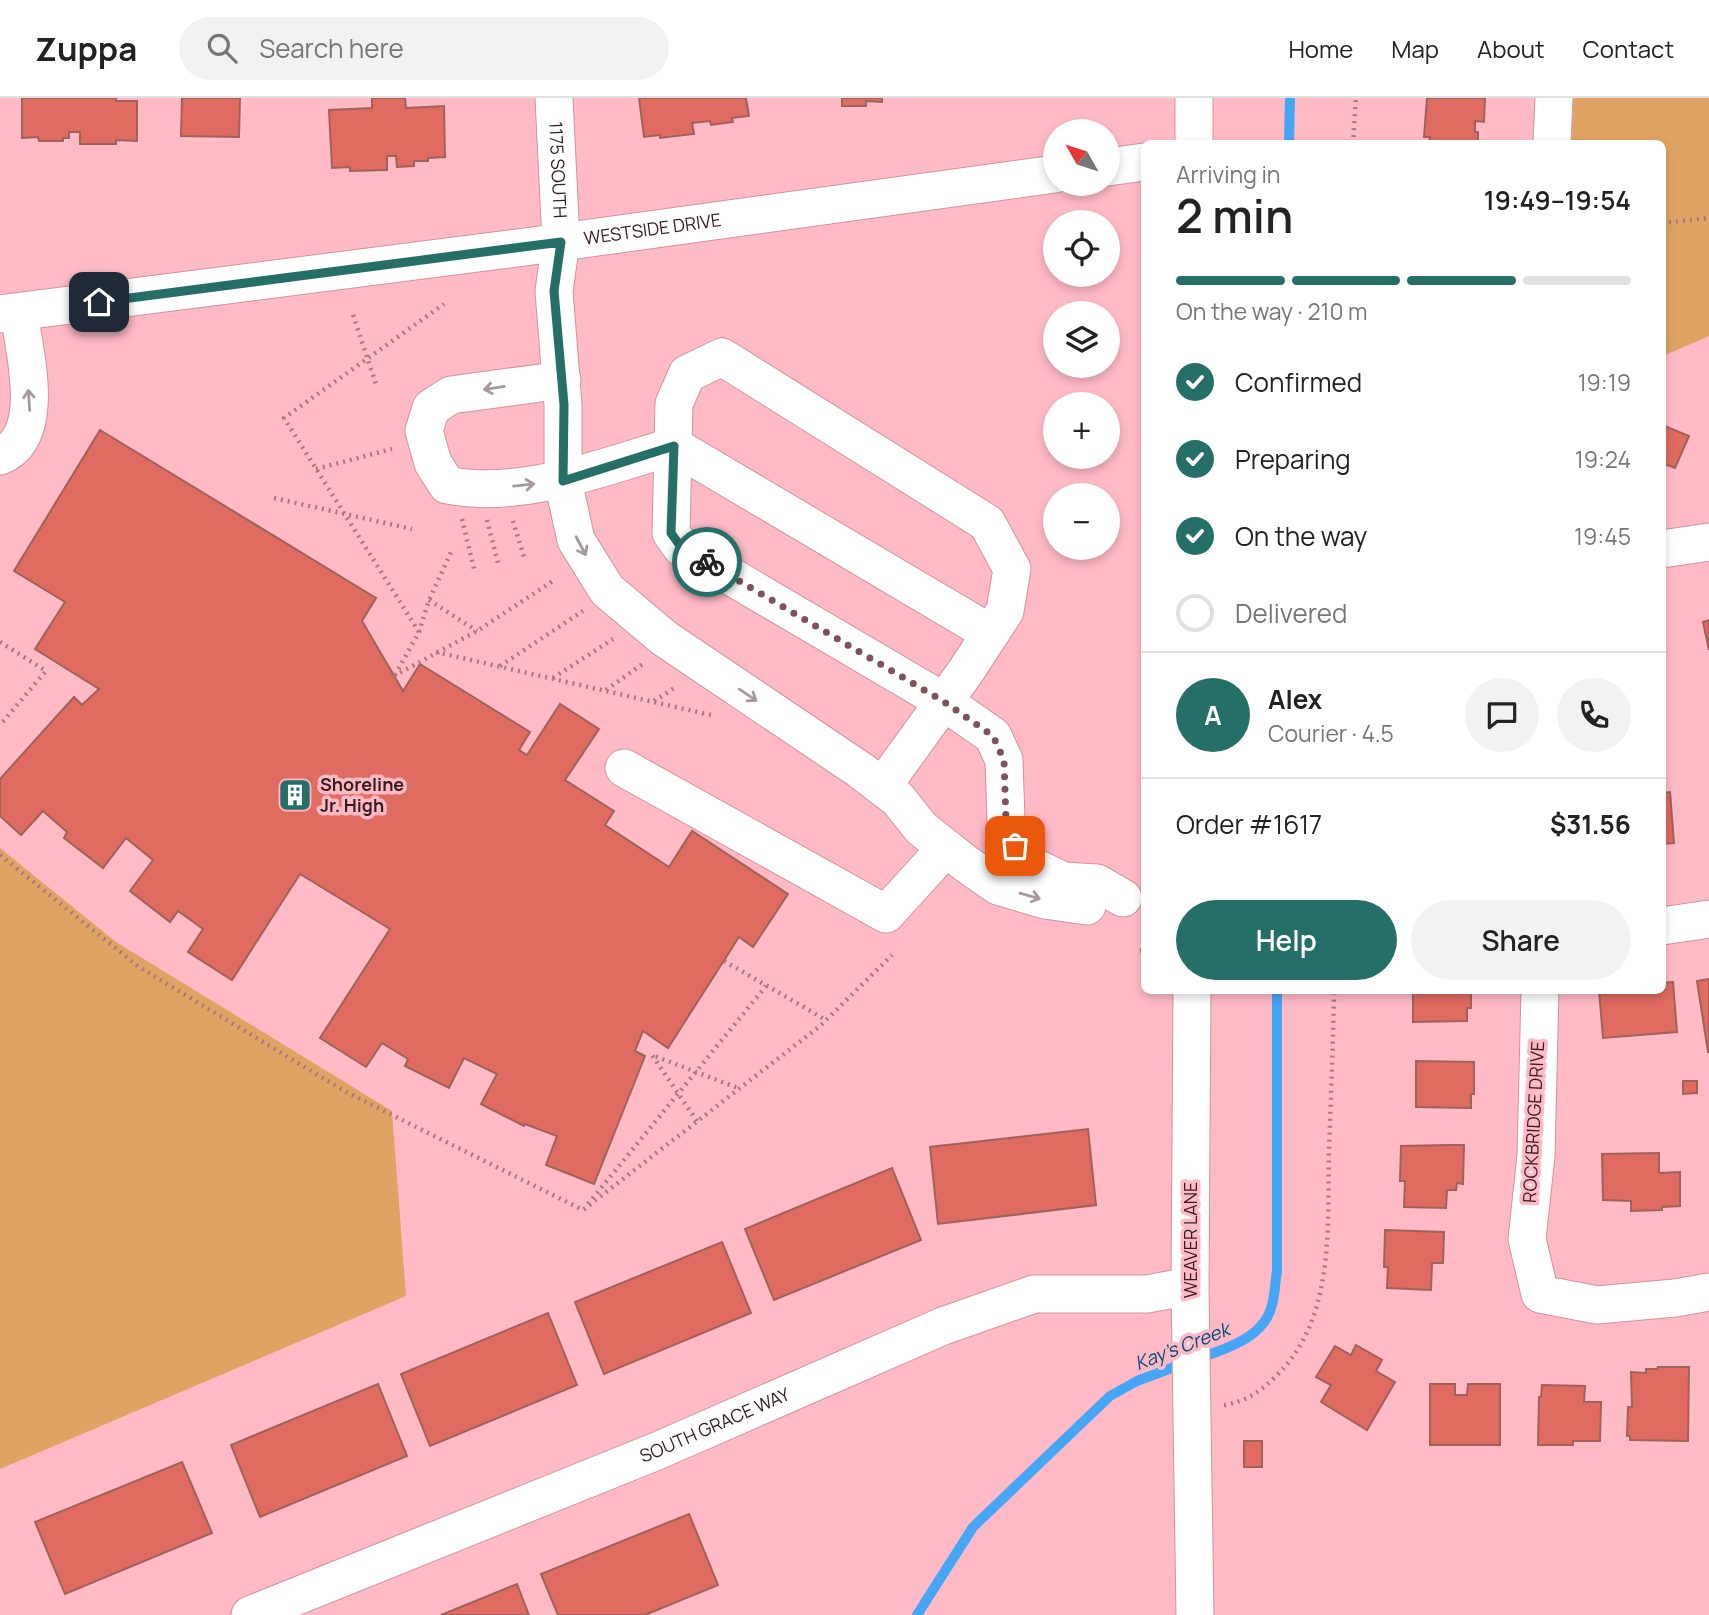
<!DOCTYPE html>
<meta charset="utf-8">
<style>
body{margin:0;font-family:Manrope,sans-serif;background:#f2f2f2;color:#222;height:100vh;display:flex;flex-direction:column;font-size:26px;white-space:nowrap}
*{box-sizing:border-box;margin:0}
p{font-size:23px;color:#767676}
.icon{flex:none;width:38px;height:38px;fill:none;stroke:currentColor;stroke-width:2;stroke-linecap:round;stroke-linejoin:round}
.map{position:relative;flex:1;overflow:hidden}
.panel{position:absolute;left:1141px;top:42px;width:525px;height:854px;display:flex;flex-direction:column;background:#fff;border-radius:10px;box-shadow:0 4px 10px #0003}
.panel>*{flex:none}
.needle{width:46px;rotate:309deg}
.tools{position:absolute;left:1043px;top:21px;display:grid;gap:14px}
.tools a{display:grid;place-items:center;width:77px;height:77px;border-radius:50%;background:#fff;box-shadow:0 4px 10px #0003;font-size:35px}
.pin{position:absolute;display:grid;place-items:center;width:60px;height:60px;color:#fff;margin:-30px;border-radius:14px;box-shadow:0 4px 10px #0006}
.courier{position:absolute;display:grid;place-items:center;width:70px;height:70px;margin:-35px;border:5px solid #266f69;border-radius:50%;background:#fff;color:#222;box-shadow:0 2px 9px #0007}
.head em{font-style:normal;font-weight:600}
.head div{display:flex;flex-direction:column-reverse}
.head{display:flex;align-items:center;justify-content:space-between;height:119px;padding:0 35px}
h1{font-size:46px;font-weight:600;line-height:52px}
.bar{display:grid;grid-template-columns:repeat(4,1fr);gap:10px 7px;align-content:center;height:84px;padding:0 35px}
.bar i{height:9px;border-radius:5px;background:#e0e0e0}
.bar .active{background:#266f69}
.bar p{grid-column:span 4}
.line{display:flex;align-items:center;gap:18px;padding:0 35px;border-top:2px solid #e0e0e0}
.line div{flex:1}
.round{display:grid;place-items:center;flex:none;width:74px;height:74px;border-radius:37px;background:#f2f2f2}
ol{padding:0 35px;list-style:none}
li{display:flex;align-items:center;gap:21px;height:77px}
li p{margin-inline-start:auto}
li .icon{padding:7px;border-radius:50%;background:#266f69;color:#fff;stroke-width:4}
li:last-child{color:#767676}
li i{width:38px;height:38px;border:4px solid #e0e0e0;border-radius:50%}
.cta{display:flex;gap:14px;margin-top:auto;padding:14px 35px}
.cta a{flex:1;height:80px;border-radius:42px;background:#266f69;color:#fff;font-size:28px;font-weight:600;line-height:80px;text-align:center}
.cta a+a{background:#f2f2f2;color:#222}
header{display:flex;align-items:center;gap:42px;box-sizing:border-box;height:98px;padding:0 35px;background:#fff;border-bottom:2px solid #e0e0e0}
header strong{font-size:33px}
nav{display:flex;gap:38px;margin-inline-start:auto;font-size:24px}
.search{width:490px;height:63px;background:#f2f2f2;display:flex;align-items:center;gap:18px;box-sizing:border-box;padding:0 24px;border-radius:38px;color:#767676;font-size:26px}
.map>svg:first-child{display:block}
</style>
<header>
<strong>Zuppa</strong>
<div class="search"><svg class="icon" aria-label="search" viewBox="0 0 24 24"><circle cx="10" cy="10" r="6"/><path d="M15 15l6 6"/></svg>Search here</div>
<nav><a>Home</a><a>Map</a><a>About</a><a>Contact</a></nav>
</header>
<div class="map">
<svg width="1709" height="1517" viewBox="0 0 1709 1517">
<rect width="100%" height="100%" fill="#ffbac6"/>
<g fill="#dfa464">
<path d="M1573,0H1709V238L1663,258L1662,46L1572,45Z"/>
<path d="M0,750L116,844L392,1013L406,1198L0,1371Z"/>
</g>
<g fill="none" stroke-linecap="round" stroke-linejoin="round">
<g stroke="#46a6f6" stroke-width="10">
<path d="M1289,46L1290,0"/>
<path d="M1200,1260C1227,1250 1264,1240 1272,1207C1275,1196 1275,1184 1277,1173V892"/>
<path d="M917,1517L973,1429L1110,1298L1137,1283L1185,1265"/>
</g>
</g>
<g fill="#e06b60" stroke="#9f625a" stroke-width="2">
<path d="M22,0H116V3H137V43L116,42V46H80V34H69V40H63V43H39L38,39L22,40Z"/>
<path d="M182,0H240L239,39L181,38Z"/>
<path d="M372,0H405L406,10L444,8L445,59L428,60V63H414V68L397,69L396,58H387V72L350,73V69L332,70L329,12L372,10Z"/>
<path d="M639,0H746L749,18L732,20L733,24L711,27L710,23L692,25L694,36L660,40V37L644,39Z"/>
<path d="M842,0H882V4L866,3V8H842Z"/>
<path d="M1427,0H1485L1484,24L1475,23V34H1478V46H1429L1430,39H1424Z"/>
<path d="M1662,327L1689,338L1675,370L1662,365Z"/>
<path d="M100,332L376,500L362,523L403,593L420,566L530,634L519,652L527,657L560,606L599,631L565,682L614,713L605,727L669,769L692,733L788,796L753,849L739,839L668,950L643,933L635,953L645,958L594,1086L546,1067L557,1038L525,1026L524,1028L481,1006L497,976L464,960L449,990L405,968L408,961L382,945L366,969L320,940L390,831L300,776L232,882L188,854L203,831L178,813L170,824L130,793L153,762L126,740L103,770L64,740L67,734L43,713L21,737L0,718V681L74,599L82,607L99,591L35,551L65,504L14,473Z"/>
<path d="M1709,522V552L1703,524Z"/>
<path d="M1670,694L1674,745L1662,746V695Z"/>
<path d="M1709,881V954H1708L1697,883Z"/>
<path d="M1673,884L1677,934L1603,940L1599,892H1662V885Z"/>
<path d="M1413,892H1471V910H1467V923L1413,924Z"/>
<path d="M1416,963L1474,964V996H1471V1010L1416,1009Z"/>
<path d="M1683,983H1697V995L1683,996Z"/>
<path d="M1088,1031L1096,1107L938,1126L930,1049Z"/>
<path d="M1449,1047H1464L1463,1086L1457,1085L1456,1092H1447L1446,1110L1404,1109L1405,1083H1400L1401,1048Z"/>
<path d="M1659,1055V1075L1680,1074V1108L1662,1109V1112L1631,1113V1103L1603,1102L1602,1056Z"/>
<path d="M892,1070L921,1142L774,1202L745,1131Z"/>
<path d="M1385,1132L1444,1134L1443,1165H1432L1431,1192L1387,1190L1388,1169H1384Z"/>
<path d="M722,1144L751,1215L604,1276L575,1204Z"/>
<path d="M548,1215L577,1287L430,1348L401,1276Z"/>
<path d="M1356,1247L1382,1262L1376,1273L1395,1284L1367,1332L1321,1304L1331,1287L1316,1279L1335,1248L1351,1257Z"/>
<path d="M1658,1269H1689L1688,1343L1630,1342V1338H1627L1628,1309H1632L1631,1274L1646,1275V1271H1657Z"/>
<path d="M378,1286L407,1358L260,1419L231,1347Z"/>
<path d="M1430,1286H1455V1297H1467L1468,1286H1500V1347H1430Z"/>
<path d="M1542,1287L1585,1288L1584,1304H1601L1600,1343H1573V1347H1538L1539,1299H1541Z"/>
<rect x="1244" y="1343" width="18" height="26"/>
<path d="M182,1364L212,1435L65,1496L35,1424Z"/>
<path d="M689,1416L718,1487L645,1517H558L541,1476Z"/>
<path d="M517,1486L529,1517H441Z"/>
</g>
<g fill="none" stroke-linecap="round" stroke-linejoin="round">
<defs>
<g id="minor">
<path id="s1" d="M554,0L561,144L554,193L563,307V383L576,442L607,492L664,540L860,672L898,701L921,730L965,765L998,788L1045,802L1087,808"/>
<path d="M1194,46V0"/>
<path d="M1552,46L1554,0"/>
<path d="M1108,69L1144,64"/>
<path id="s2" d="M0,216L525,149L1055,76"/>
<path d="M562,282L451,297L431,310L424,333L433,365L447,387C520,402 604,369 674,348L990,535"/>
<path d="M0,358C48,339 24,253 19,214"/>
<path d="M1662,451L1709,444"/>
<path d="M624,670L886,816L946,750"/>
<path d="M882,689L966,573L1005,513L1012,471L987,425L722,259L687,276L674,306L671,435L681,449L943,603L993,638L1004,662L1006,723L1015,749L1028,766L1063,783L1097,785L1123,800"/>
<path d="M1662,828L1709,821"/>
<path d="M1192,892L1190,1188L1195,1517"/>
<path d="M1540,892L1536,1058L1527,1141L1540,1196L1597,1207L1675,1200L1709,1194"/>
<path id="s3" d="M250,1517L657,1353L943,1228L1034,1196H1147L1190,1188"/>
</g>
</defs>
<use href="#minor" stroke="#d3919c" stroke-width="39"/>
<g stroke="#aa7780" stroke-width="4.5" stroke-dasharray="2 5" stroke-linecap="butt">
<path d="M1353,46L1356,0"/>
<path d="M1662,125L1709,120"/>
<path d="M353,217L377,289"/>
<path d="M316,371L392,351"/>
<path d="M274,400L412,431"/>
<path d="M462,421L474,471"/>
<path d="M487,422L498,465"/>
<path d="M513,423L524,459"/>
<path d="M429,502L477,533"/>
<path d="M419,534L284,320L444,206"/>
<path d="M0,544L46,573L0,627"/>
<path d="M436,554L715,618"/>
<path d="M500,568L583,513"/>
<path d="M395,577L419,534L429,502L453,450"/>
<path d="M394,578L477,533L556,481"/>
<path d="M553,580L613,541"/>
<path d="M606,592L644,565"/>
<path d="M654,603L676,589"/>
<path d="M0,757L139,869L346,994L583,1112L820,928L892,857"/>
<path d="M1140,853L1144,852"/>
<path d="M724,863L826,922"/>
<path d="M697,1023L652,957L738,990"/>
<path d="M588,1106L766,888"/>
<path d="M1224,1307C1244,1304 1259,1295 1274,1280C1336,1222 1327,1131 1329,1053C1331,1000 1333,946 1334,892"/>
</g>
<use href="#minor" stroke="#fff" stroke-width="37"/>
</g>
<defs><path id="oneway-shaft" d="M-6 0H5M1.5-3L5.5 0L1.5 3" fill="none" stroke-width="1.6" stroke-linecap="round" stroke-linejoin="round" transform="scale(1.75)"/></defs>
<g stroke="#a5999b">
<use href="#oneway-shaft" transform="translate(494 290) rotate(171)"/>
<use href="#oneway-shaft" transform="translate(29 302) rotate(-94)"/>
<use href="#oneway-shaft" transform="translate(524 387) rotate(-6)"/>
<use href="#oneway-shaft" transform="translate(581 448) rotate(62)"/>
<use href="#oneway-shaft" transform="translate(748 597) rotate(34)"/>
<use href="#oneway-shaft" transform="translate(1030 798) rotate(16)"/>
</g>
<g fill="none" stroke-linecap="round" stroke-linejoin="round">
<path stroke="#7c535b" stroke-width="7" stroke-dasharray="0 12.6" d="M707,464L943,603L993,638L1004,662L1006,723L1015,748"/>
<path stroke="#266f69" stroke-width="9" d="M99,204L561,144L554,193L564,307L563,383L674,348L671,435L681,449L707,464"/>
</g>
<defs>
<symbol id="building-square" viewBox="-11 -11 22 22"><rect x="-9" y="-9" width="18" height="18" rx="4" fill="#266f69" stroke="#ffbac6"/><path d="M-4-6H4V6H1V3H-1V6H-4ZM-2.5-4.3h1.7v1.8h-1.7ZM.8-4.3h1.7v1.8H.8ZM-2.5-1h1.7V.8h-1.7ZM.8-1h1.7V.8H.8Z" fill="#fff"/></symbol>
</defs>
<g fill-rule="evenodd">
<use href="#building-square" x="276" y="678" width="38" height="38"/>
</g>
<g text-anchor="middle" stroke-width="7" stroke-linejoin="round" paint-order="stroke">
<g font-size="18" fill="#361c21" stroke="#ffbac6">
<text dy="6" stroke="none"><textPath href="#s1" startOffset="72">1175 SOUTH</textPath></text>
<text dy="6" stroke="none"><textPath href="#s2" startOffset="658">WESTSIDE DRIVE</textPath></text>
<text transform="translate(1534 1024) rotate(-87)" y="6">ROCKBRIDGE DRIVE</text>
<text transform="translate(1191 1142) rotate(-90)" y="6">WEAVER LANE</text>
<text dy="6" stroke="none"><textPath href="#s3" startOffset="502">SOUTH GRACE WAY</textPath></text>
</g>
<g font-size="18" font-weight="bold" fill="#361c21" stroke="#ffbac6" text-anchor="start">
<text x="320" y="693">Shoreline<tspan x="320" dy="21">Jr. High</tspan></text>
</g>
<g font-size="19" font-style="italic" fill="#004a7d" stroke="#ffbac6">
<text transform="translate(1182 1248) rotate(-21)" y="7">Kay's Creek</text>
</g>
</g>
</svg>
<div class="tools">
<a><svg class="needle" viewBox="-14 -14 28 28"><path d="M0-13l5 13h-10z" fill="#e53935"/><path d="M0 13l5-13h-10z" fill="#767676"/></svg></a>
<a><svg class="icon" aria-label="locate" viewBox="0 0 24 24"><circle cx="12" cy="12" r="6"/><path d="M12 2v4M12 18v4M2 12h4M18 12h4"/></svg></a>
<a><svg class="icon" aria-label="layers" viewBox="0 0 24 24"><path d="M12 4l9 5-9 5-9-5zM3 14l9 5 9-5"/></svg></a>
<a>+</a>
<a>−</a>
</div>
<div class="pin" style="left:1015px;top:748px;background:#ea580c"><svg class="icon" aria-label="bag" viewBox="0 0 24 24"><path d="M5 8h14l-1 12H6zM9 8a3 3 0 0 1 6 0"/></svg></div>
<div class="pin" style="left:99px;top:204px;background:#1f2937"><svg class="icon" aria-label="home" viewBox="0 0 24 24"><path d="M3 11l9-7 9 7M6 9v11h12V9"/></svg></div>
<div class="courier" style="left:707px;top:464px"><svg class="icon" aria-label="bike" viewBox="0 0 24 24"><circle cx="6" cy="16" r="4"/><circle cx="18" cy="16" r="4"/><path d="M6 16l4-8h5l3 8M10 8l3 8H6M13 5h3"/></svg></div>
<section class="panel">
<div class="head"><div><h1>2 min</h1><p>Arriving in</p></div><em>19:49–19:54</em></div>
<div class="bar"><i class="active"></i><i class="active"></i><i class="active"></i><i></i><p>On the way · 210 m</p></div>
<ol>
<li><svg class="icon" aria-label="check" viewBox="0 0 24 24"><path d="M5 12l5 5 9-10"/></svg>Confirmed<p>19:19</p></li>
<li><svg class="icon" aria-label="check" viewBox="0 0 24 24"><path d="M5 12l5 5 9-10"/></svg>Preparing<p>19:24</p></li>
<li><svg class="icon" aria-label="check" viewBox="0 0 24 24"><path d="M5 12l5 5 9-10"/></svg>On the way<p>19:45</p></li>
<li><i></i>Delivered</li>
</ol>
<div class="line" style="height:126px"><b class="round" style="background:#266f69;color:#fff">A</b><div><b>Alex</b><p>Courier · 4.5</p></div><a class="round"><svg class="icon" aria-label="chat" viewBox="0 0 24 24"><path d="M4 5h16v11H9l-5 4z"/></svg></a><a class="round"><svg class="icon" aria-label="phone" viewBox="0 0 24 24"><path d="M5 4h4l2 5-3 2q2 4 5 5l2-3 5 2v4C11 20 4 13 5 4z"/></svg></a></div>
<div class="line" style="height:91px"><div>Order #1617</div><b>$31.56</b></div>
<div class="cta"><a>Help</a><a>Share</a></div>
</section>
</div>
